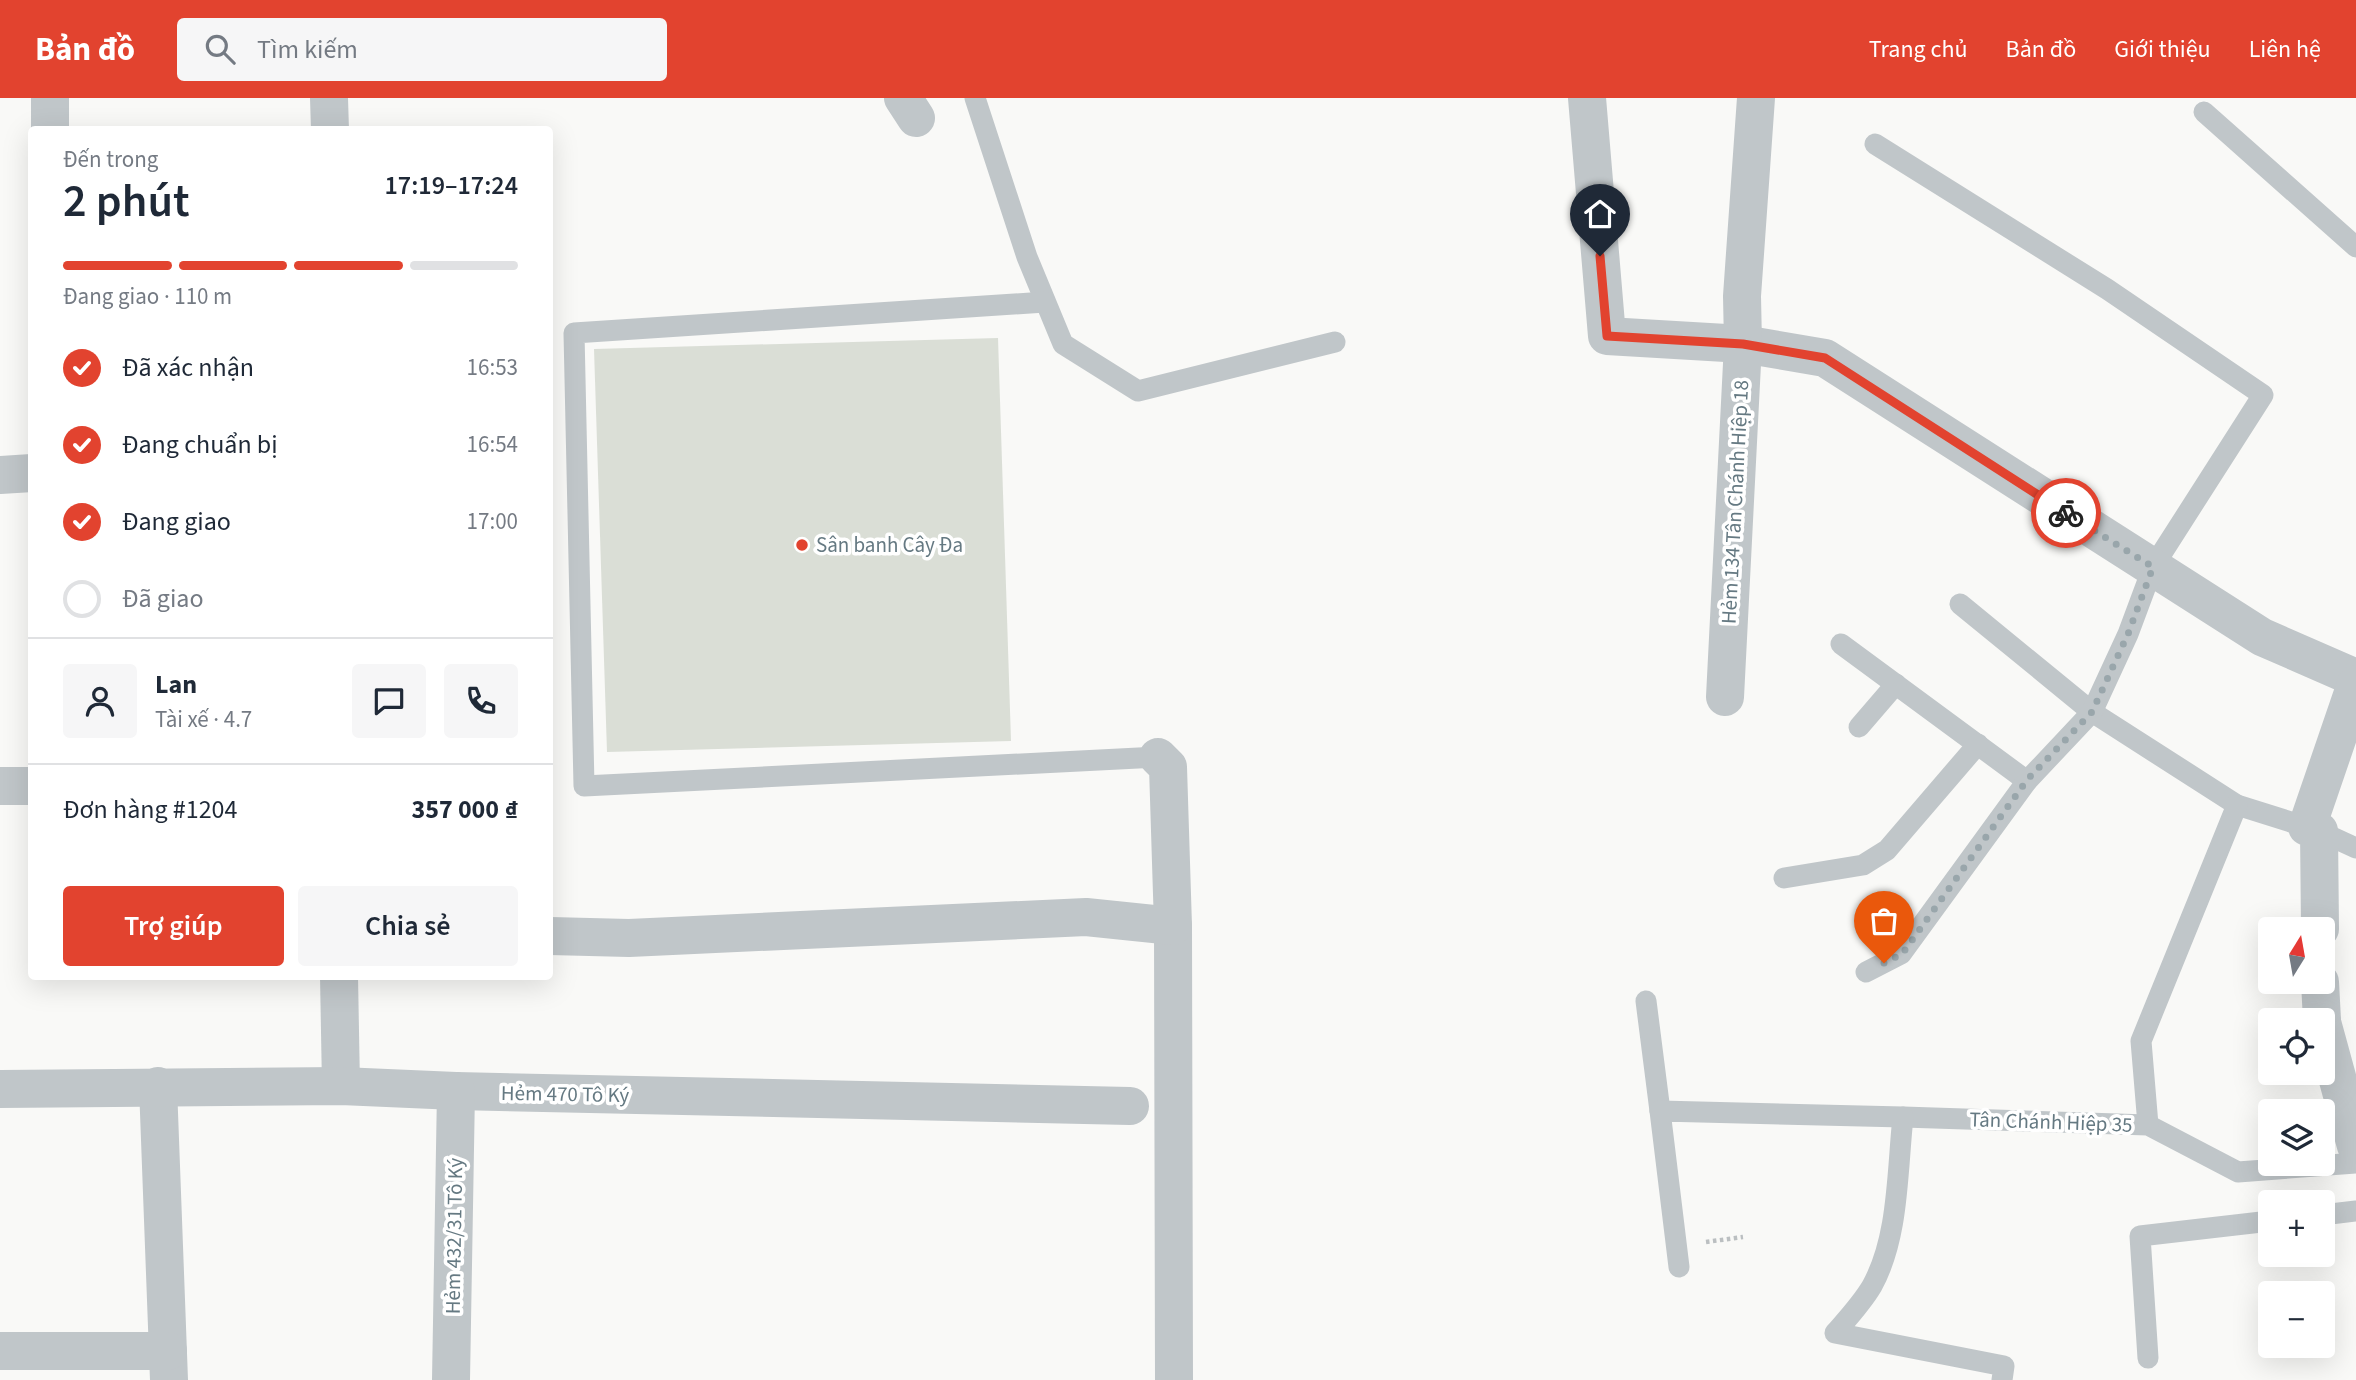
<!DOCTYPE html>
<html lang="vi">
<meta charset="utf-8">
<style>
body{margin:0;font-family:"Source Sans 3",sans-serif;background:#f6f6f7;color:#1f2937;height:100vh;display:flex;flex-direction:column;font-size:26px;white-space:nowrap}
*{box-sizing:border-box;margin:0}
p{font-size:23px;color:#747a83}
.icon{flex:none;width:38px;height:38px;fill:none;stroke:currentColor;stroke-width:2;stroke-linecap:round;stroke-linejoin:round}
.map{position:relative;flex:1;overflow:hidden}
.panel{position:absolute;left:28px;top:28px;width:525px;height:854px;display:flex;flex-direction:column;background:#fff;border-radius:7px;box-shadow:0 7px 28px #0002}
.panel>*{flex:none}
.needle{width:46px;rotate:11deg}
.tools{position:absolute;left:2258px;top:819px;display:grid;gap:14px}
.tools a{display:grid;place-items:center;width:77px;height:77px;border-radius:7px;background:#fff;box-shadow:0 7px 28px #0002;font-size:35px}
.pin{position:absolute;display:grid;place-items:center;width:60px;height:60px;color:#fff;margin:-72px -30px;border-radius:50% 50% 50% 0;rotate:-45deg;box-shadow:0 0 7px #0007}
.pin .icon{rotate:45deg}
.courier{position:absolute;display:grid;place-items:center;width:70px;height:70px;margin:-35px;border:5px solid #e2432f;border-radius:50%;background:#fff;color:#222;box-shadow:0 2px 9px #0007}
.summary em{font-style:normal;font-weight:600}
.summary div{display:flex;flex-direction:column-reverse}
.summary{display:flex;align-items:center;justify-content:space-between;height:119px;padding:0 35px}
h1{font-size:46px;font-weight:600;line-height:52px}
.bar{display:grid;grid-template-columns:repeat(4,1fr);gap:10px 7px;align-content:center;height:84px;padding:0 35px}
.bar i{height:9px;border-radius:5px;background:#e0e1e3}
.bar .selected{background:#e2432f}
.bar p{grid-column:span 4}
.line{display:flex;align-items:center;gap:18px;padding:0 35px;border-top:2px solid #e0e1e3}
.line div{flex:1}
.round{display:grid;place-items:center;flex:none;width:74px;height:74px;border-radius:7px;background:#f6f6f7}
ol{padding:0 35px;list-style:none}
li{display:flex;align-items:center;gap:21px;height:77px}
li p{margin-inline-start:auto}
li .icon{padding:7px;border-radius:50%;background:#e2432f;color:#fff;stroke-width:4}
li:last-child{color:#747a83}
li i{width:38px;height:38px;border:4px solid #e0e1e3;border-radius:50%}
.primary-button{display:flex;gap:14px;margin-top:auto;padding:14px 35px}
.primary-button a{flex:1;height:80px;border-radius:7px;background:#e2432f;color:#fff;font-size:28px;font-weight:600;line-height:80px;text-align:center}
.primary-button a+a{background:#f6f6f7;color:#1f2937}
header{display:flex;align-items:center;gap:42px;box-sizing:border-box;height:98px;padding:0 35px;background:#e2432f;color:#fff}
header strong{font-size:33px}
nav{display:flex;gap:38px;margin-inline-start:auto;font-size:24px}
.search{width:490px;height:63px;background:#f6f6f7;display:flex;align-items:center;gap:18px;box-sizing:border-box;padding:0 24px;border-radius:7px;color:#747a83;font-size:26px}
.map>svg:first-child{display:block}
</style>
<header>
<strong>Bản đồ</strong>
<div class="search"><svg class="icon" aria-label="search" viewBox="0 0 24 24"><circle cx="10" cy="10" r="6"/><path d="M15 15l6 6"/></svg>Tìm kiếm</div>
<nav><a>Trang chủ</a><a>Bản đồ</a><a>Giới thiệu</a><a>Liên hệ</a></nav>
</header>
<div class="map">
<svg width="2356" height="1282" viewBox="0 0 2356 1282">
<rect width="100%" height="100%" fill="#f9f9f7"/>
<path fill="#daded6" d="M998,240L1011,643L607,654L594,251Z"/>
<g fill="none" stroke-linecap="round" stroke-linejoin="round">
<path stroke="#bbbfc1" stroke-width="4.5" stroke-dasharray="3.5 3.5" stroke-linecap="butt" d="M1706,1144L1743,1139"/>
<g stroke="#c0c6c9" stroke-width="21">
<path d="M975,0L1027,159L1063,246L1138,293L1335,244"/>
<path d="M2204,14L2356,149"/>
<path d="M1045,204L574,235L584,688L1158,659"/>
<path d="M1960,506L2092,614L2237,707L2307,729"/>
<path d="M1841,546L2027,683"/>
<path d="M1859,629L1896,586"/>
<path d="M2319,733L2356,750"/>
<path d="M1784,780L1863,767L1887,752L1978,646"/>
<path d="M1866,874L1901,856L2027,683L2092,614L2128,536L2153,469L2263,297L2107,191L1875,46"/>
<path d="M1646,903L1660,1013"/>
<path d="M1903,1019L2148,1027L2238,1074L2356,1065"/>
<path d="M2148,1027L2141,943L2237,707"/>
<path d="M2322,1117L2356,1113"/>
<path d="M1679,1169L1660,1013L1903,1019C1897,1074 1899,1139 1872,1188C1862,1205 1848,1220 1835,1235L2004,1268L2002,1282"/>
<path d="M2148,1260L2140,1138L2270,1123"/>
</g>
<g stroke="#c0c6c9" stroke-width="38">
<path d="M329,0L330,32"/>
<path d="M903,0L916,20"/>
<path d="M1587,0L1607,238L1743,246L1825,260L2262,539L2356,580"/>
<path d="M50,32V0"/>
<path d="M0,377L32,375"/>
<path d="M1725,599L1743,246L1742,198L1756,0"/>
<path d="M1158,659L1168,669L1173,828L1174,1282"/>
<path d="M0,688H32"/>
<path d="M2320,831L2319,733L2307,729L2356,586"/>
<path d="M550,838L629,840L1086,819L1173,828"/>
<path d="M339,878L341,988"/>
<path d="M2320,884L2322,922"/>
<path d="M2322,924L2356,1048"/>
<path d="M158,988L169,1282"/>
<path d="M0,991L341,988L456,993L1130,1008"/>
<path d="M0,1253H168"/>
<path d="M451,1282L456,993"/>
</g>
</g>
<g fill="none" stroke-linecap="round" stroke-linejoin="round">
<path stroke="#99a6ab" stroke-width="7" stroke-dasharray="0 12.6" d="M1884,865L1902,856L2027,682L2092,614L2128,536L2153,469L2066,415"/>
<path stroke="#e2432f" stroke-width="9" d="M1600,158L1607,238L1743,246L1825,260L2066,415"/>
</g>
<circle fill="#e2432f" stroke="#fff" stroke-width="2.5" cx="802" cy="447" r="7"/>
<g text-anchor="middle" stroke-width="7" stroke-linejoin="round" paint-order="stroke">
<g font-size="21" fill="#657982" stroke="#fff">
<text transform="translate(1735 404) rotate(-87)" y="7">Hẻm 134 Tân Chánh Hiệp 18</text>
<text transform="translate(565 996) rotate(1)" y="7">Hẻm 470 Tô Ký</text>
<text transform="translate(2051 1024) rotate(2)" y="7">Tân Chánh Hiệp 35</text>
<text transform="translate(454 1138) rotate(-89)" y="7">Hẻm 432/31 Tô Ký</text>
</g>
<g font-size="21" fill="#657982" stroke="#fff" text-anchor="start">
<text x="816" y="454">Sân banh Cây Đa</text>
</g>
</g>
</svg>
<div class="tools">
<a><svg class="needle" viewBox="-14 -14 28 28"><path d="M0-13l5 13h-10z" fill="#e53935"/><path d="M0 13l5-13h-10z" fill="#747a83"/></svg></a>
<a><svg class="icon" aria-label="locate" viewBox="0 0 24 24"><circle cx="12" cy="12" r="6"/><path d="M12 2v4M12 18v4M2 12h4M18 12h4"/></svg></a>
<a><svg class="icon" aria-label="layers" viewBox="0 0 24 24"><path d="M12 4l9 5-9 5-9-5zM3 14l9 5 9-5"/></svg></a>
<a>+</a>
<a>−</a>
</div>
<div class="pin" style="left:1884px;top:865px;background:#ea580c"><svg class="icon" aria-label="bag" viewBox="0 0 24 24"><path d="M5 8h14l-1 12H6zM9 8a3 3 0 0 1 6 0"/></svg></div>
<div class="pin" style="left:1600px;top:158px;background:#1f2937"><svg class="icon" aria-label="home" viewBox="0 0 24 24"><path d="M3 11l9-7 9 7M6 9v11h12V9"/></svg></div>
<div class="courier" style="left:2066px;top:415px"><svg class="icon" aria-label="bike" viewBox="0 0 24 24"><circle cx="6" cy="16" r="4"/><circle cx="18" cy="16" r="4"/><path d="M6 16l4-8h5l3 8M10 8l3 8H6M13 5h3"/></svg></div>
<section class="panel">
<div class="summary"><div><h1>2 phút</h1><p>Đến trong</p></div><em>17:19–17:24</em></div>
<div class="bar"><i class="selected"></i><i class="selected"></i><i class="selected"></i><i></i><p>Đang giao · 110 m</p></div>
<ol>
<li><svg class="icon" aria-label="check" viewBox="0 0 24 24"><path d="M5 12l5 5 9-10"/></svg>Đã xác nhận<p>16:53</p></li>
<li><svg class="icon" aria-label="check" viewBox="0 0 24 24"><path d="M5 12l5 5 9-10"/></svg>Đang chuẩn bị<p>16:54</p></li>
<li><svg class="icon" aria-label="check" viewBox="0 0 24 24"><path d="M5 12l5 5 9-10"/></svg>Đang giao<p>17:00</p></li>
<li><i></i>Đã giao</li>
</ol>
<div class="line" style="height:126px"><a class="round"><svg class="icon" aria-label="person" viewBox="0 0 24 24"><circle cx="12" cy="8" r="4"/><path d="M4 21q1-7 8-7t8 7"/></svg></a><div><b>Lan</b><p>Tài xế · 4.7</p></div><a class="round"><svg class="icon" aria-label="chat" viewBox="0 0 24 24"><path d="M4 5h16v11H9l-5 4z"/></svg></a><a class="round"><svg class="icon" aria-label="phone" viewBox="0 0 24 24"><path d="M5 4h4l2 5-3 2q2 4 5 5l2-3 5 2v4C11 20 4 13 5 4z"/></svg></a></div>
<div class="line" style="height:91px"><div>Đơn hàng #1204</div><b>357 000 ₫</b></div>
<div class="primary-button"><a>Trợ giúp</a><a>Chia sẻ</a></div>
</section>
</div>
